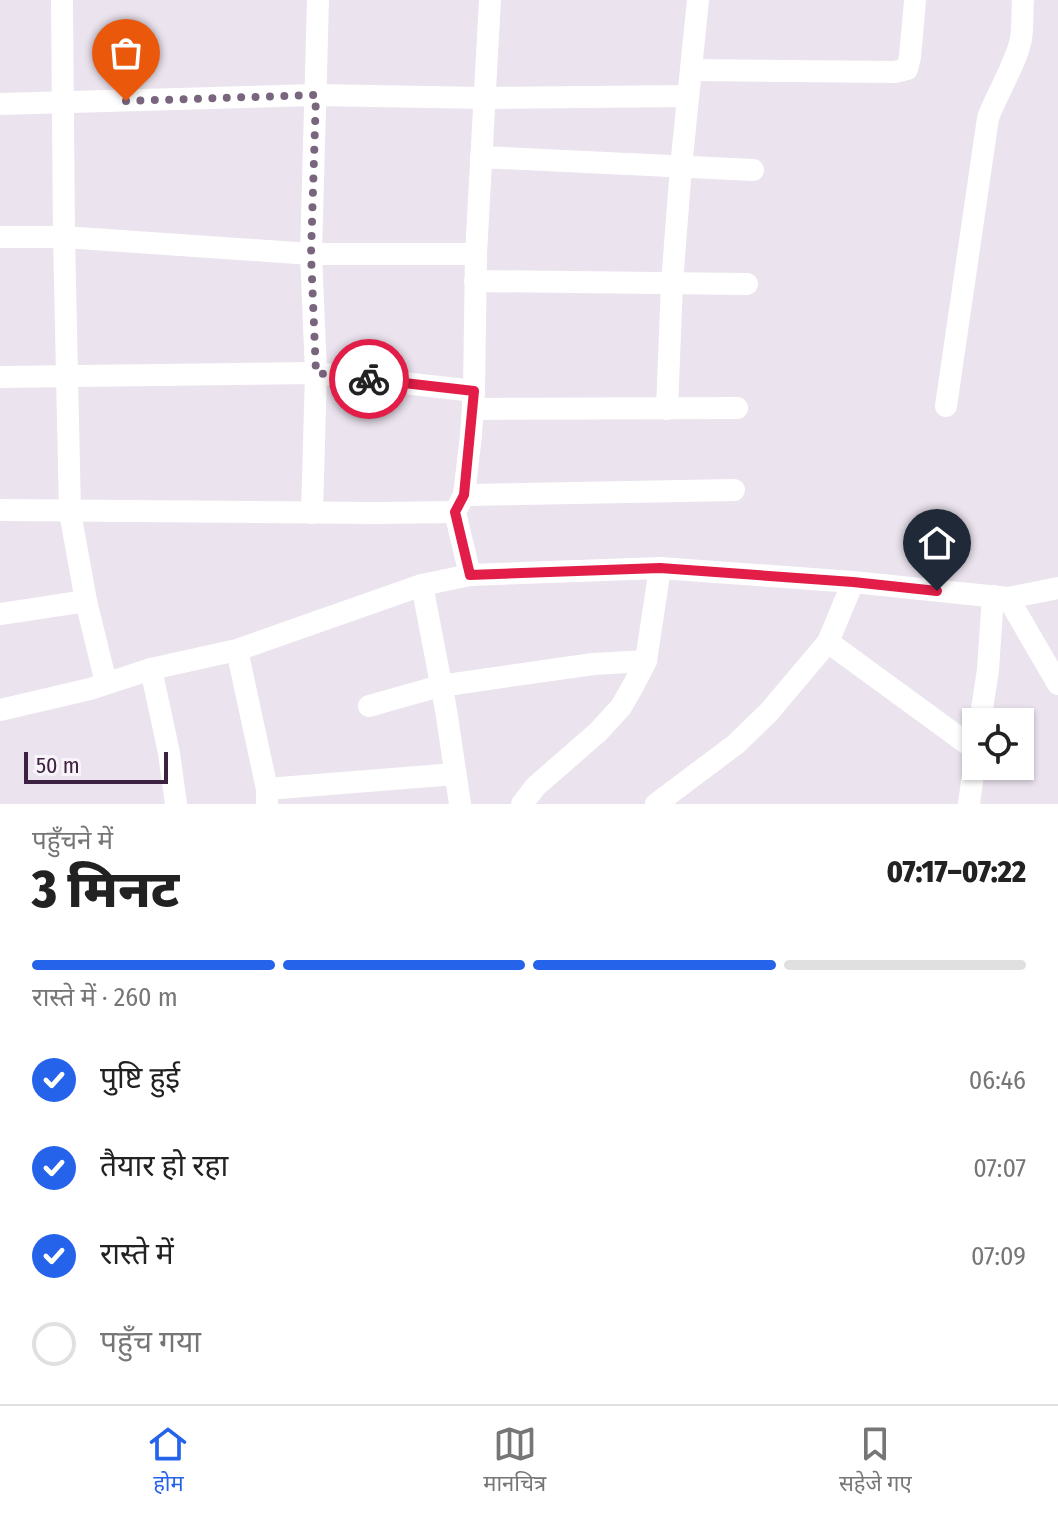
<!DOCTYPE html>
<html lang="hi">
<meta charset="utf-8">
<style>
body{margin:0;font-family:"Fira Sans Condensed","Noto Sans Devanagari",sans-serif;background:#f2f2f2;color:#222;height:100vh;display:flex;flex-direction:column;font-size:30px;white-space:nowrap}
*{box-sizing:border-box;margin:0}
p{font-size:26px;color:#767676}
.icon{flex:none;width:44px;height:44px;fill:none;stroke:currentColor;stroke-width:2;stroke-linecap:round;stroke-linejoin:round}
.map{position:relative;height:804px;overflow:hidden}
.details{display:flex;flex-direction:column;background:#fff;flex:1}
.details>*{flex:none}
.fabs{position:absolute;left:962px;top:708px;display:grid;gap:16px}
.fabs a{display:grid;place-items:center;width:72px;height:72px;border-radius:0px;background:#fff;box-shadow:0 2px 6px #0004;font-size:40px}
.scale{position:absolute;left:24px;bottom:20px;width:144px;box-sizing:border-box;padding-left:8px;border:4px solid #3d2141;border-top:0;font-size:22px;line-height:28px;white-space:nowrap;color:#3d2141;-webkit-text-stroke:6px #f8f4fa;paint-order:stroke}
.pin{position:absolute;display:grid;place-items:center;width:68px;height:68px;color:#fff;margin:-82px -34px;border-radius:50% 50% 50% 0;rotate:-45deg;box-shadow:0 0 8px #0007}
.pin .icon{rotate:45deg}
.courier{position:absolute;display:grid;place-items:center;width:80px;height:80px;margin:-40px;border:6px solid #e11d48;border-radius:50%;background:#fff;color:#222;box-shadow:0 2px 10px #0007}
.summary em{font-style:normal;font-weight:800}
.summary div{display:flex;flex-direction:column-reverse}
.summary{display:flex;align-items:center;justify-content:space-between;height:136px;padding:0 32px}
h1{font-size:52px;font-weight:800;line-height:60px}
.bar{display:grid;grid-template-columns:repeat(4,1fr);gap:12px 8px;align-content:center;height:96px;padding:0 32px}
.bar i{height:10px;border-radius:6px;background:#e0e0e0}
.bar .on{background:#2563eb}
.bar p{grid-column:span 4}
ol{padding:0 32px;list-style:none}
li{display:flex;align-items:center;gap:24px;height:88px}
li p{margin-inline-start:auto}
li .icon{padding:8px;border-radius:50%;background:#2563eb;color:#fff;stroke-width:4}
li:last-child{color:#767676}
li i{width:44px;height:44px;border:4px solid #e0e0e0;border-radius:50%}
.tabs{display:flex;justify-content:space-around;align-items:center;height:112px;border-top:2px solid #e0e0e0;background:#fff;font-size:22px;color:#767676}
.tabs a{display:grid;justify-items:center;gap:4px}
.tabs .on{color:#2563eb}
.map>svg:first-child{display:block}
</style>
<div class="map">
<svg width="1058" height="804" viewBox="0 0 1058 804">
<rect width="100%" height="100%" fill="#ebe3ee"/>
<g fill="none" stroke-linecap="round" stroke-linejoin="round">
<g stroke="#fff" stroke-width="22">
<path d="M62,0L64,237L70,512L86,601L106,683"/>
<path d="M691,70L895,72L907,69L910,57L915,0"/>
<path d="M0,104L316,95L485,98L688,96"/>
<path d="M481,157L753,170"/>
<path d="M0,237H64L311,254H476L474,391L471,435L464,495L455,512L470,575"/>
<path d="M476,254L490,0"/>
<path d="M475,281L747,284"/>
<path d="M0,377L316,373L474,391"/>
<path d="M946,406L988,118C997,93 1016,64 1021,39C1023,27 1022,13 1023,0"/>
<path d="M473,409L737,408"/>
<path d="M667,409L672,283L681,167L698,0"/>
<path d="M464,495L734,490"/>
<path d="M0,510L377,513L455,512"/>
<path d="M312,513L316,373L311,254L318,0"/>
<path d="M422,585L446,710L460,804"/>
<path d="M1008,598L1058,684"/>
<path d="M0,614L86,601"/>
<path d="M828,642L976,750"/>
<path d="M237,650L267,789V802"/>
<path d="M151,669L169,753L176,804"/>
<path d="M369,706L440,686L593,664L646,661"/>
<path d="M0,710L90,689L151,669L237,650L422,585L470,575L660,568L853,582L1008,598L1058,588"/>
<path d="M980,722L988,670L993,596"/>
<path d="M267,789L455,774"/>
<path d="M522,804L536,786L598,732L621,707L633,686L646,661L660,568"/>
<path d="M656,804L736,744L769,712L828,642L853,582"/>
<path d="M969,804L976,752"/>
</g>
</g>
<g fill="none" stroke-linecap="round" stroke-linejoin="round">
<path stroke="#7a657e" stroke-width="8" stroke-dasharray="0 14.4" d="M126,101L316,95L311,254L316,373L369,379"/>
<path stroke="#e11d48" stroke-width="10" d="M369,379L474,391L464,495L455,512L470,575L660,568L853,582L937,591"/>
</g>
</svg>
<div class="fabs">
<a><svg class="icon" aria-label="locate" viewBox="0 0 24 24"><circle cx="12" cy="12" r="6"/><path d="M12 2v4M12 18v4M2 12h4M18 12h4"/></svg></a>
</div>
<div class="scale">50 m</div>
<div class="pin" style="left:126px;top:101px;background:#ea580c"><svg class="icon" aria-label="bag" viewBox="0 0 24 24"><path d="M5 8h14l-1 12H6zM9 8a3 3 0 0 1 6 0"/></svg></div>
<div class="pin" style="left:937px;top:591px;background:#1f2937"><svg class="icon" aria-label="home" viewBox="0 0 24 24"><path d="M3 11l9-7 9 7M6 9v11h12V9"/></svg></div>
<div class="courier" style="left:369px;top:379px"><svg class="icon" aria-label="bike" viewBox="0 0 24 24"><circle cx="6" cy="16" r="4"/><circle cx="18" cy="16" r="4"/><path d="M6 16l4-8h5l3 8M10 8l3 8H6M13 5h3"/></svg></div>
</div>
<section class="details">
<div class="summary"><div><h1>3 मिनट</h1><p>पहुँचने में</p></div><em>07:17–07:22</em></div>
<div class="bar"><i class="on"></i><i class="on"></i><i class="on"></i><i></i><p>रास्ते में · 260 m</p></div>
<ol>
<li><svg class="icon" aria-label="check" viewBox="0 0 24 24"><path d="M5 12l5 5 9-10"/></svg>पुष्टि हुई<p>06:46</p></li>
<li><svg class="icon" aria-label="check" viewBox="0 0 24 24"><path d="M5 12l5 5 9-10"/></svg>तैयार हो रहा<p>07:07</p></li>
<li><svg class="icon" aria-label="check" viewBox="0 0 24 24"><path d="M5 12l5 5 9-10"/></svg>रास्ते में<p>07:09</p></li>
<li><i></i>पहुँच गया</li>
</ol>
</section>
<nav class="tabs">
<a class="on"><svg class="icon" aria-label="home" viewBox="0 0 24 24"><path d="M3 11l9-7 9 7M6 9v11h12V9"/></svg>होम</a>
<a><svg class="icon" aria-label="map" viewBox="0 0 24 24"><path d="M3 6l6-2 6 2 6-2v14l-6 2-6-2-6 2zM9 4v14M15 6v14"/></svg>मानचित्र</a>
<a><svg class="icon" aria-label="saved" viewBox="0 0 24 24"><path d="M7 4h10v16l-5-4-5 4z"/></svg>सहेजे गए</a>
</nav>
